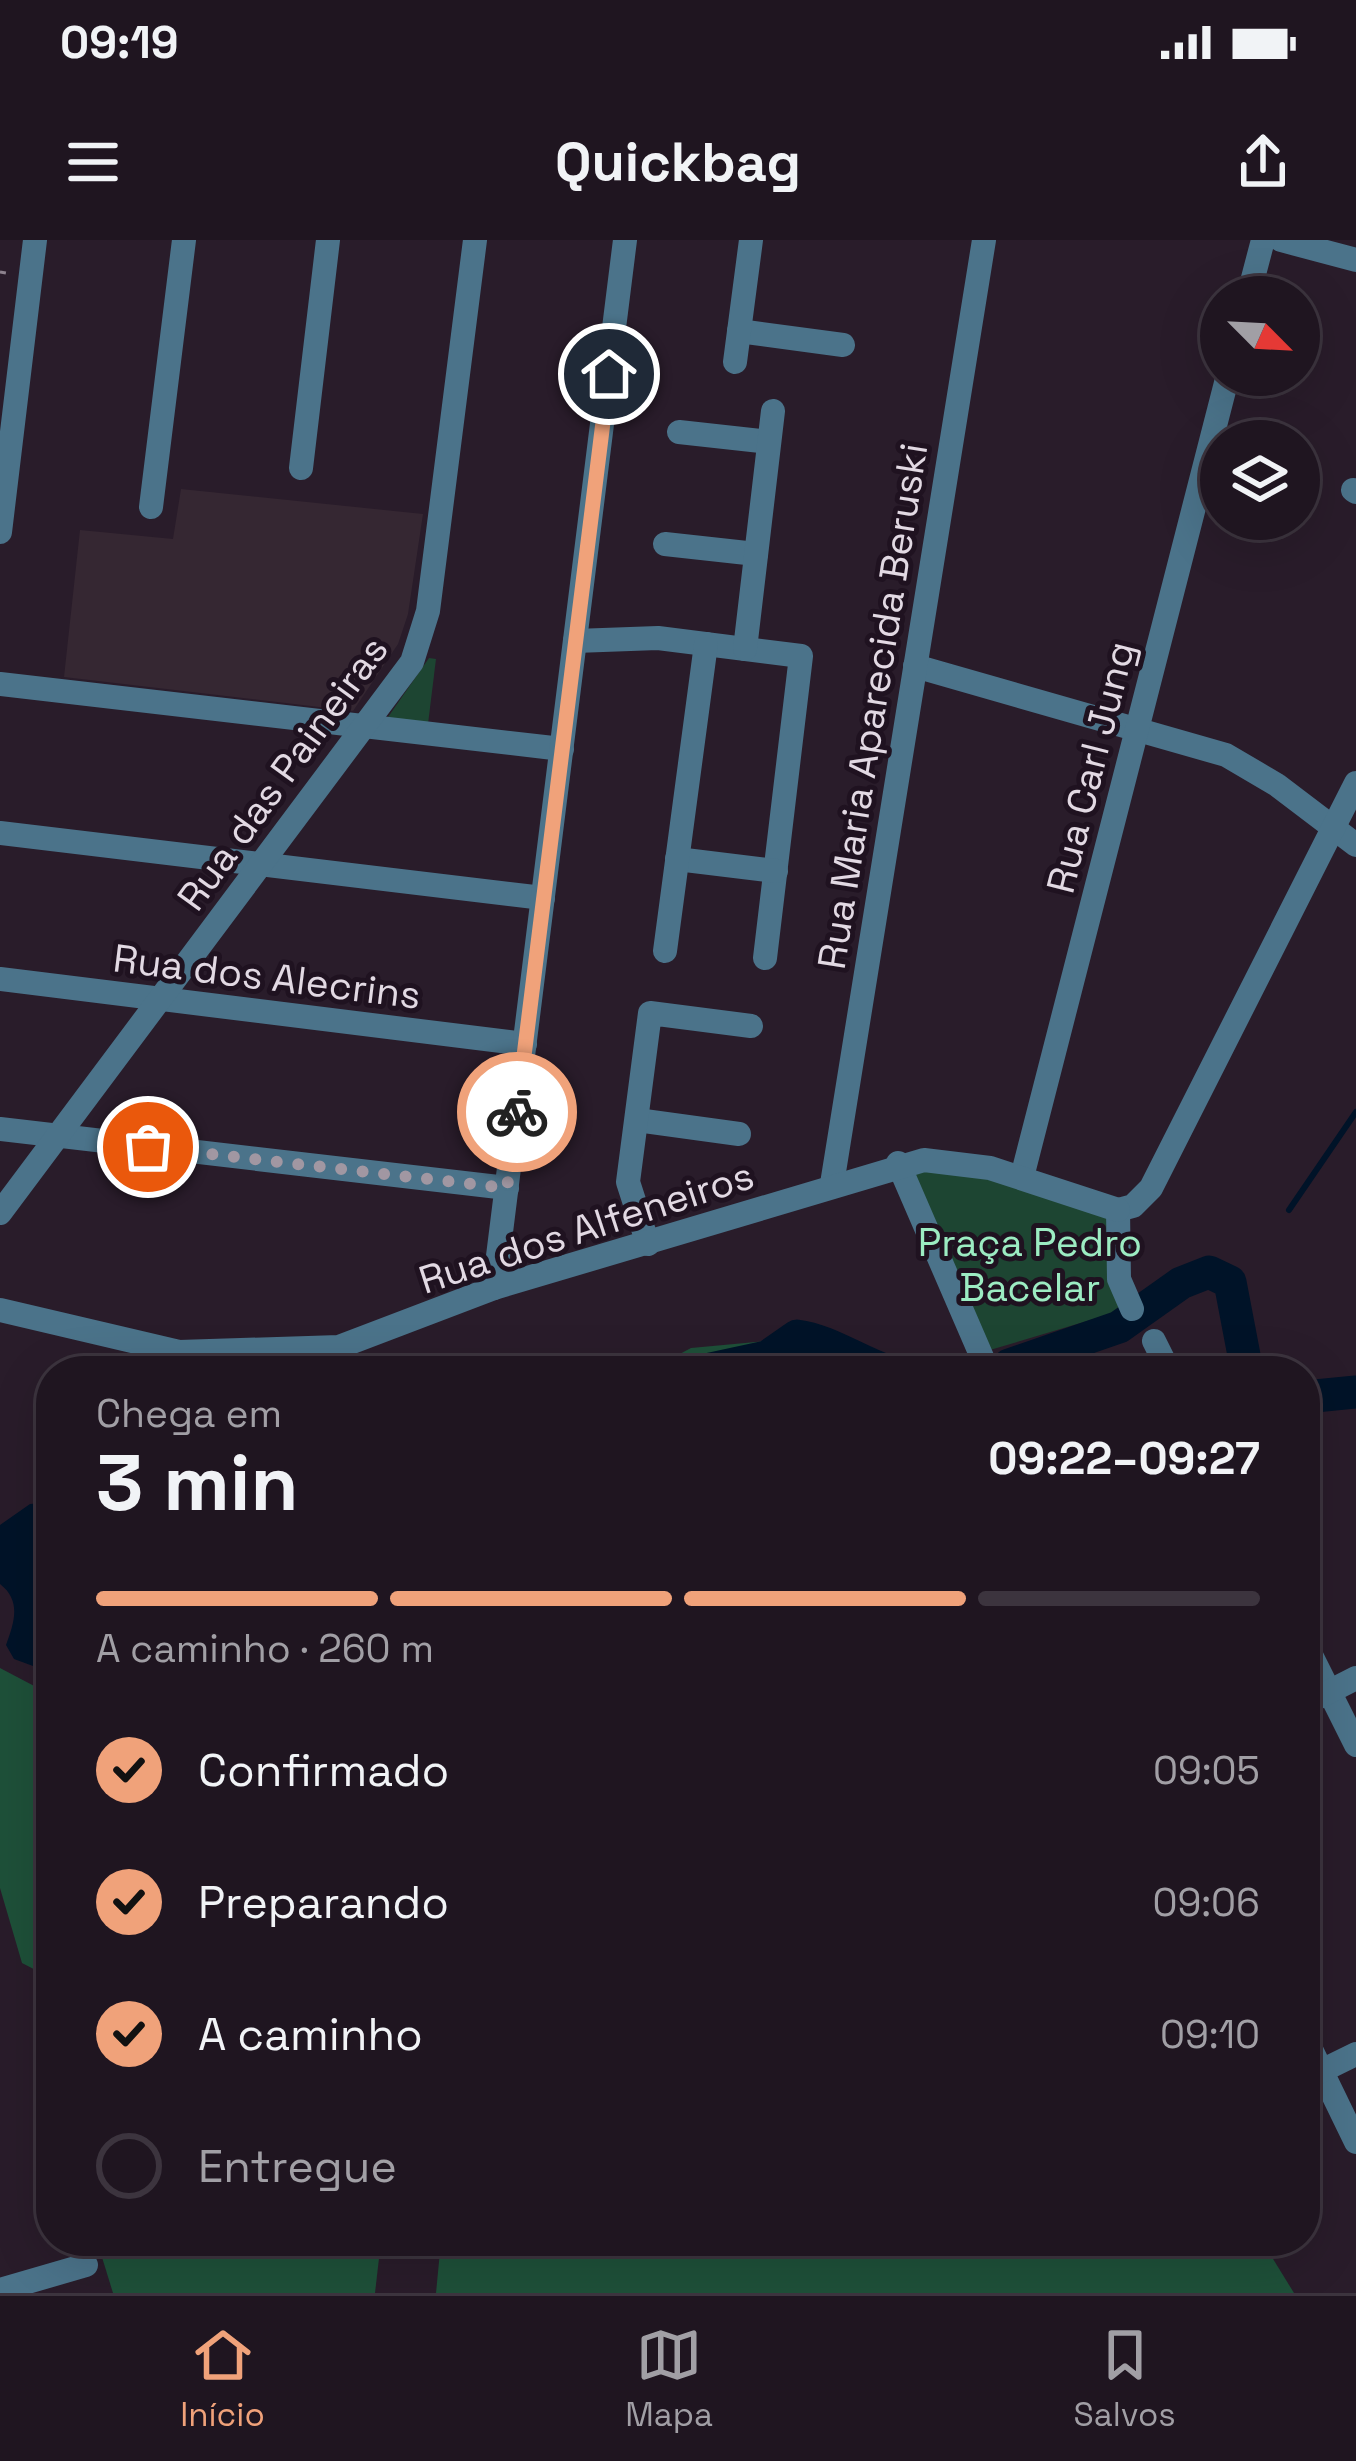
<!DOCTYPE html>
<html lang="pt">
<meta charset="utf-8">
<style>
body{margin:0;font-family:"Space Grotesk",sans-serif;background:#2c222d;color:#f1f3f6;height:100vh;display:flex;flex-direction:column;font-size:45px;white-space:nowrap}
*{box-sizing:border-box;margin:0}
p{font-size:39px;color:#a19fa5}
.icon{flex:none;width:66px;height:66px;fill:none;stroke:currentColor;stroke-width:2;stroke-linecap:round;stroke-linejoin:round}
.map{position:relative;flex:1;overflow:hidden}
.panel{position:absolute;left:36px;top:1116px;width:1284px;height:900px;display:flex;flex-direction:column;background:#1f1520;border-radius:48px;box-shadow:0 12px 48px #0002,0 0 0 3px #3c343e}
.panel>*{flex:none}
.needle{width:78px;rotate:114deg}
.buttons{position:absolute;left:1200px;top:36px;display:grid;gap:24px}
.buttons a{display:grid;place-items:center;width:120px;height:120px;border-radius:50%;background:#1f1520;box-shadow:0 12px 48px #0002,0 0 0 3px #3c343e;font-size:60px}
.pin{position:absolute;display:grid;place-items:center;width:102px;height:102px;color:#fff;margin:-51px;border:6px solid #fff;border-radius:50%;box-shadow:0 3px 12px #0007}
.courier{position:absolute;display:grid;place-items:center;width:120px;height:120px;margin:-60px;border:9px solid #f0a27a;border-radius:50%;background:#fff;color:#222;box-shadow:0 3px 15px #0007}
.headline em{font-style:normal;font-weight:800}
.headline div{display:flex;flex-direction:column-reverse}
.headline{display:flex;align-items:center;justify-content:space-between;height:204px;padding:0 60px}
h1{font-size:78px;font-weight:800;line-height:90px}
.bar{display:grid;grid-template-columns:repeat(4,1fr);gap:18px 12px;align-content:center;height:144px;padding:0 60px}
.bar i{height:15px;border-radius:9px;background:#3c343e}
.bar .active{background:#f0a27a}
.bar p{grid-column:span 4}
ol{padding:0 60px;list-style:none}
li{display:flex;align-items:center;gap:36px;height:132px}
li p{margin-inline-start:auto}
li .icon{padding:12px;border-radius:50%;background:#f0a27a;color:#111;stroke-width:4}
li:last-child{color:#a19fa5}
li i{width:66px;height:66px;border:6px solid #3c343e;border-radius:50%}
.status{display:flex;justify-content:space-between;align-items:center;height:84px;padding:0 60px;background:#1f1520;direction:ltr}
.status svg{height:33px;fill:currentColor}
header{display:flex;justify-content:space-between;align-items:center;height:156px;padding:0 60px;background:#1f1520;font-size:54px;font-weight:800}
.tabs{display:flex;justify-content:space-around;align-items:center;height:168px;border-top:3px solid #3c343e;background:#1f1520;font-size:33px;color:#a19fa5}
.tabs a{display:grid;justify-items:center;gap:6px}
.tabs .active{color:#f0a27a}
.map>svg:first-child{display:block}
</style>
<div class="status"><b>09:19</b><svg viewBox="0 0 49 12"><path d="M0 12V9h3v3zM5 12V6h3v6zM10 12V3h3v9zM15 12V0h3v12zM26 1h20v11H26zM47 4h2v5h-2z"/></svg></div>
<header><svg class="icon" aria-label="menu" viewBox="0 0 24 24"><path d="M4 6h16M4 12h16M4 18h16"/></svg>Quickbag<svg class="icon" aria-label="share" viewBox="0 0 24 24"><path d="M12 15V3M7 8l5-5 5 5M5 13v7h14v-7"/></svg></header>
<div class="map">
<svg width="1356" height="2053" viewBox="0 0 1356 2053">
<rect width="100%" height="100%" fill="#291c2a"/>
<path fill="#352732" d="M181,249L423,274L408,374L398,404L353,471L64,437L80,290L173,299Z"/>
<g fill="#1d4532">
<path d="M429,418L436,419L428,484L386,480Z"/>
<path d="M955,929L1114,974L1124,1070L990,1110L913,930Z"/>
</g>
<g fill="#1e5039">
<path d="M809,1097L815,1131H648L691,1108Z"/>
<path d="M0,1428L38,1448L51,1444V1738L22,1723L0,1648Z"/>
<path d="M97,2001H381L375,2053H113Z"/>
<path d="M441,2001H1262L1294,2053H436Z"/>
</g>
<path fill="#001328" d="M51,1262V1420L33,1426L14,1419L6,1405C14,1383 22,1361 0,1344V1285L30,1264Z"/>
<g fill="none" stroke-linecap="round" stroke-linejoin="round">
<g stroke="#001328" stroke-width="6">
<path d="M1289,970L1356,872"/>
<path d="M1230,1042L1236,1035"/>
</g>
<g stroke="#001328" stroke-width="33">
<path d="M1009,1125L1119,1087L1181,1043L1209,1032L1230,1042L1247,1131"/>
<path d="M702,1131L767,1117L797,1096C828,1100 857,1121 887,1131"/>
<path d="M1305,1157L1356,1152"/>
</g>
<path stroke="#8d828e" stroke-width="3" stroke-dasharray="6 9" stroke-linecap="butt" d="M0,32L11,34"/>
<g stroke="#4b738a" stroke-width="24">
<path d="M1281,0L1356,20"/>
<path d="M1248,57L1263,0"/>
<path d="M739,91L843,105"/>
<path d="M735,122L751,0"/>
<path d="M679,192L769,202"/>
<path d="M301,228L328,0"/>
<path d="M1353,250L1356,252"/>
<path d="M151,267L184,0"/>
<path d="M0,292L35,0"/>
<path d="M665,304L756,314"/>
<path d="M575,401L658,398L801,416L765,718"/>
<path d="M745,409L773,171"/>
<path d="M915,426L1226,515L1277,545L1356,605"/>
<path d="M0,444L562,509"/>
<path d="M0,593L543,658"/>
<path d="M677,619L776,631"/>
<path d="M665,711L706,404"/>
<path d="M0,739L525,804"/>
<path d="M637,880L739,894"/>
<path d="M0,889L507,948"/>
<path d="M898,923L988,1131"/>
<path d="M1022,937L1228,135"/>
<path d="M832,944L984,0"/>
<path d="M1118,970L1133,966L1151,948L1356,543"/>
<path d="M1118,970L1119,1039L1132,1069"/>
<path d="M0,973L412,422L428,371L475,0"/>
<path d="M648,1004L628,942L650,773L751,786"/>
<path d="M494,1048L625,0"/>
<path d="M0,1070L179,1112L339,1107L494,1048L924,920L990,928L1118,970"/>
<path d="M1154,1101L1169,1131"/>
<path d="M1305,1403L1356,1505"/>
<path d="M1305,1464L1356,1438"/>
<path d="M1305,1797L1356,1902"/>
<path d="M1305,1839L1356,1814"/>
<path d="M0,2050L86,2025"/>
</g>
</g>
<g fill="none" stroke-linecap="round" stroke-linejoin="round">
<path stroke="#a197a2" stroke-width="12" stroke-dasharray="0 21.6" d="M148,907L507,948L517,872"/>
<path stroke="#f0a27a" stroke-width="15" d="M517,872L609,134"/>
</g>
<g text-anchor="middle" stroke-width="10" stroke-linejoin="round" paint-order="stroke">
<g font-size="39" fill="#e2d9e3" stroke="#1f1220">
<text transform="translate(872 466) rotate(-81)" y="14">Rua Maria Aparecida Beruski</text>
<text transform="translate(1090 527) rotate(-76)" y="14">Rua Carl Jung</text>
<text transform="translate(282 533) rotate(-54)" y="14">Rua das Paineiras</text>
<text transform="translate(267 736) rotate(7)" y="14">Rua dos Alecrins</text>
<text transform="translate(586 987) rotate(-18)" y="14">Rua dos Alfeneiros</text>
</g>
<g font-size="39" fill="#9cecc2" stroke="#1f1220">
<text x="1030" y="1016">Praça Pedro<tspan x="1030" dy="45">Bacelar</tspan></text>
</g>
</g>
</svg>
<div class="buttons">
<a><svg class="needle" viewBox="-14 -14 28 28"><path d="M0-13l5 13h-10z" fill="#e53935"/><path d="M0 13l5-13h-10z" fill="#a19fa5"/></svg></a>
<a><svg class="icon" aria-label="layers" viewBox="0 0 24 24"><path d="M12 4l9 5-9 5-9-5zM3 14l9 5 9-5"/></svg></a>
</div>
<div class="pin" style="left:148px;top:907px;background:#ea580c"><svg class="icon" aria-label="bag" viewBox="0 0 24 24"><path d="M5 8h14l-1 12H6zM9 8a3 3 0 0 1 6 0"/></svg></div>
<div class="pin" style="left:609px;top:134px;background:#1f2937"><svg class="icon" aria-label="home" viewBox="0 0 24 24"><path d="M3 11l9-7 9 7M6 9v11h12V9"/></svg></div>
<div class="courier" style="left:517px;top:872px"><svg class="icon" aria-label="bike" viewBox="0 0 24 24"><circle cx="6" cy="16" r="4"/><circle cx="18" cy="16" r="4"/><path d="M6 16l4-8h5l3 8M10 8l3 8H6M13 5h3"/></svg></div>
<section class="panel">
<div class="headline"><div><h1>3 min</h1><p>Chega em</p></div><em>09:22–09:27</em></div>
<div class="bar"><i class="active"></i><i class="active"></i><i class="active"></i><i></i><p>A caminho · 260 m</p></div>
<ol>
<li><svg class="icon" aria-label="check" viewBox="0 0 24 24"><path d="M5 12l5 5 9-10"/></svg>Confirmado<p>09:05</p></li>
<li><svg class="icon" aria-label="check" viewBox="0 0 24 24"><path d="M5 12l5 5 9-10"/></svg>Preparando<p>09:06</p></li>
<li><svg class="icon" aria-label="check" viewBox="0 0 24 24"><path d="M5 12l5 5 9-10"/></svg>A caminho<p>09:10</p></li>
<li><i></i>Entregue</li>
</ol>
</section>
</div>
<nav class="tabs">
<a class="active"><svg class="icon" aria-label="home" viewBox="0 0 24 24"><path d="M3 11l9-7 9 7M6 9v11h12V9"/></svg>Início</a>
<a><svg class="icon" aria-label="map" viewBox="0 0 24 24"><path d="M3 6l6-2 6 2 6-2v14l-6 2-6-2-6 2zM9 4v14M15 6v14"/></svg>Mapa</a>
<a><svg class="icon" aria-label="saved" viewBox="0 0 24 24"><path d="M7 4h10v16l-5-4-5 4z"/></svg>Salvos</a>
</nav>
